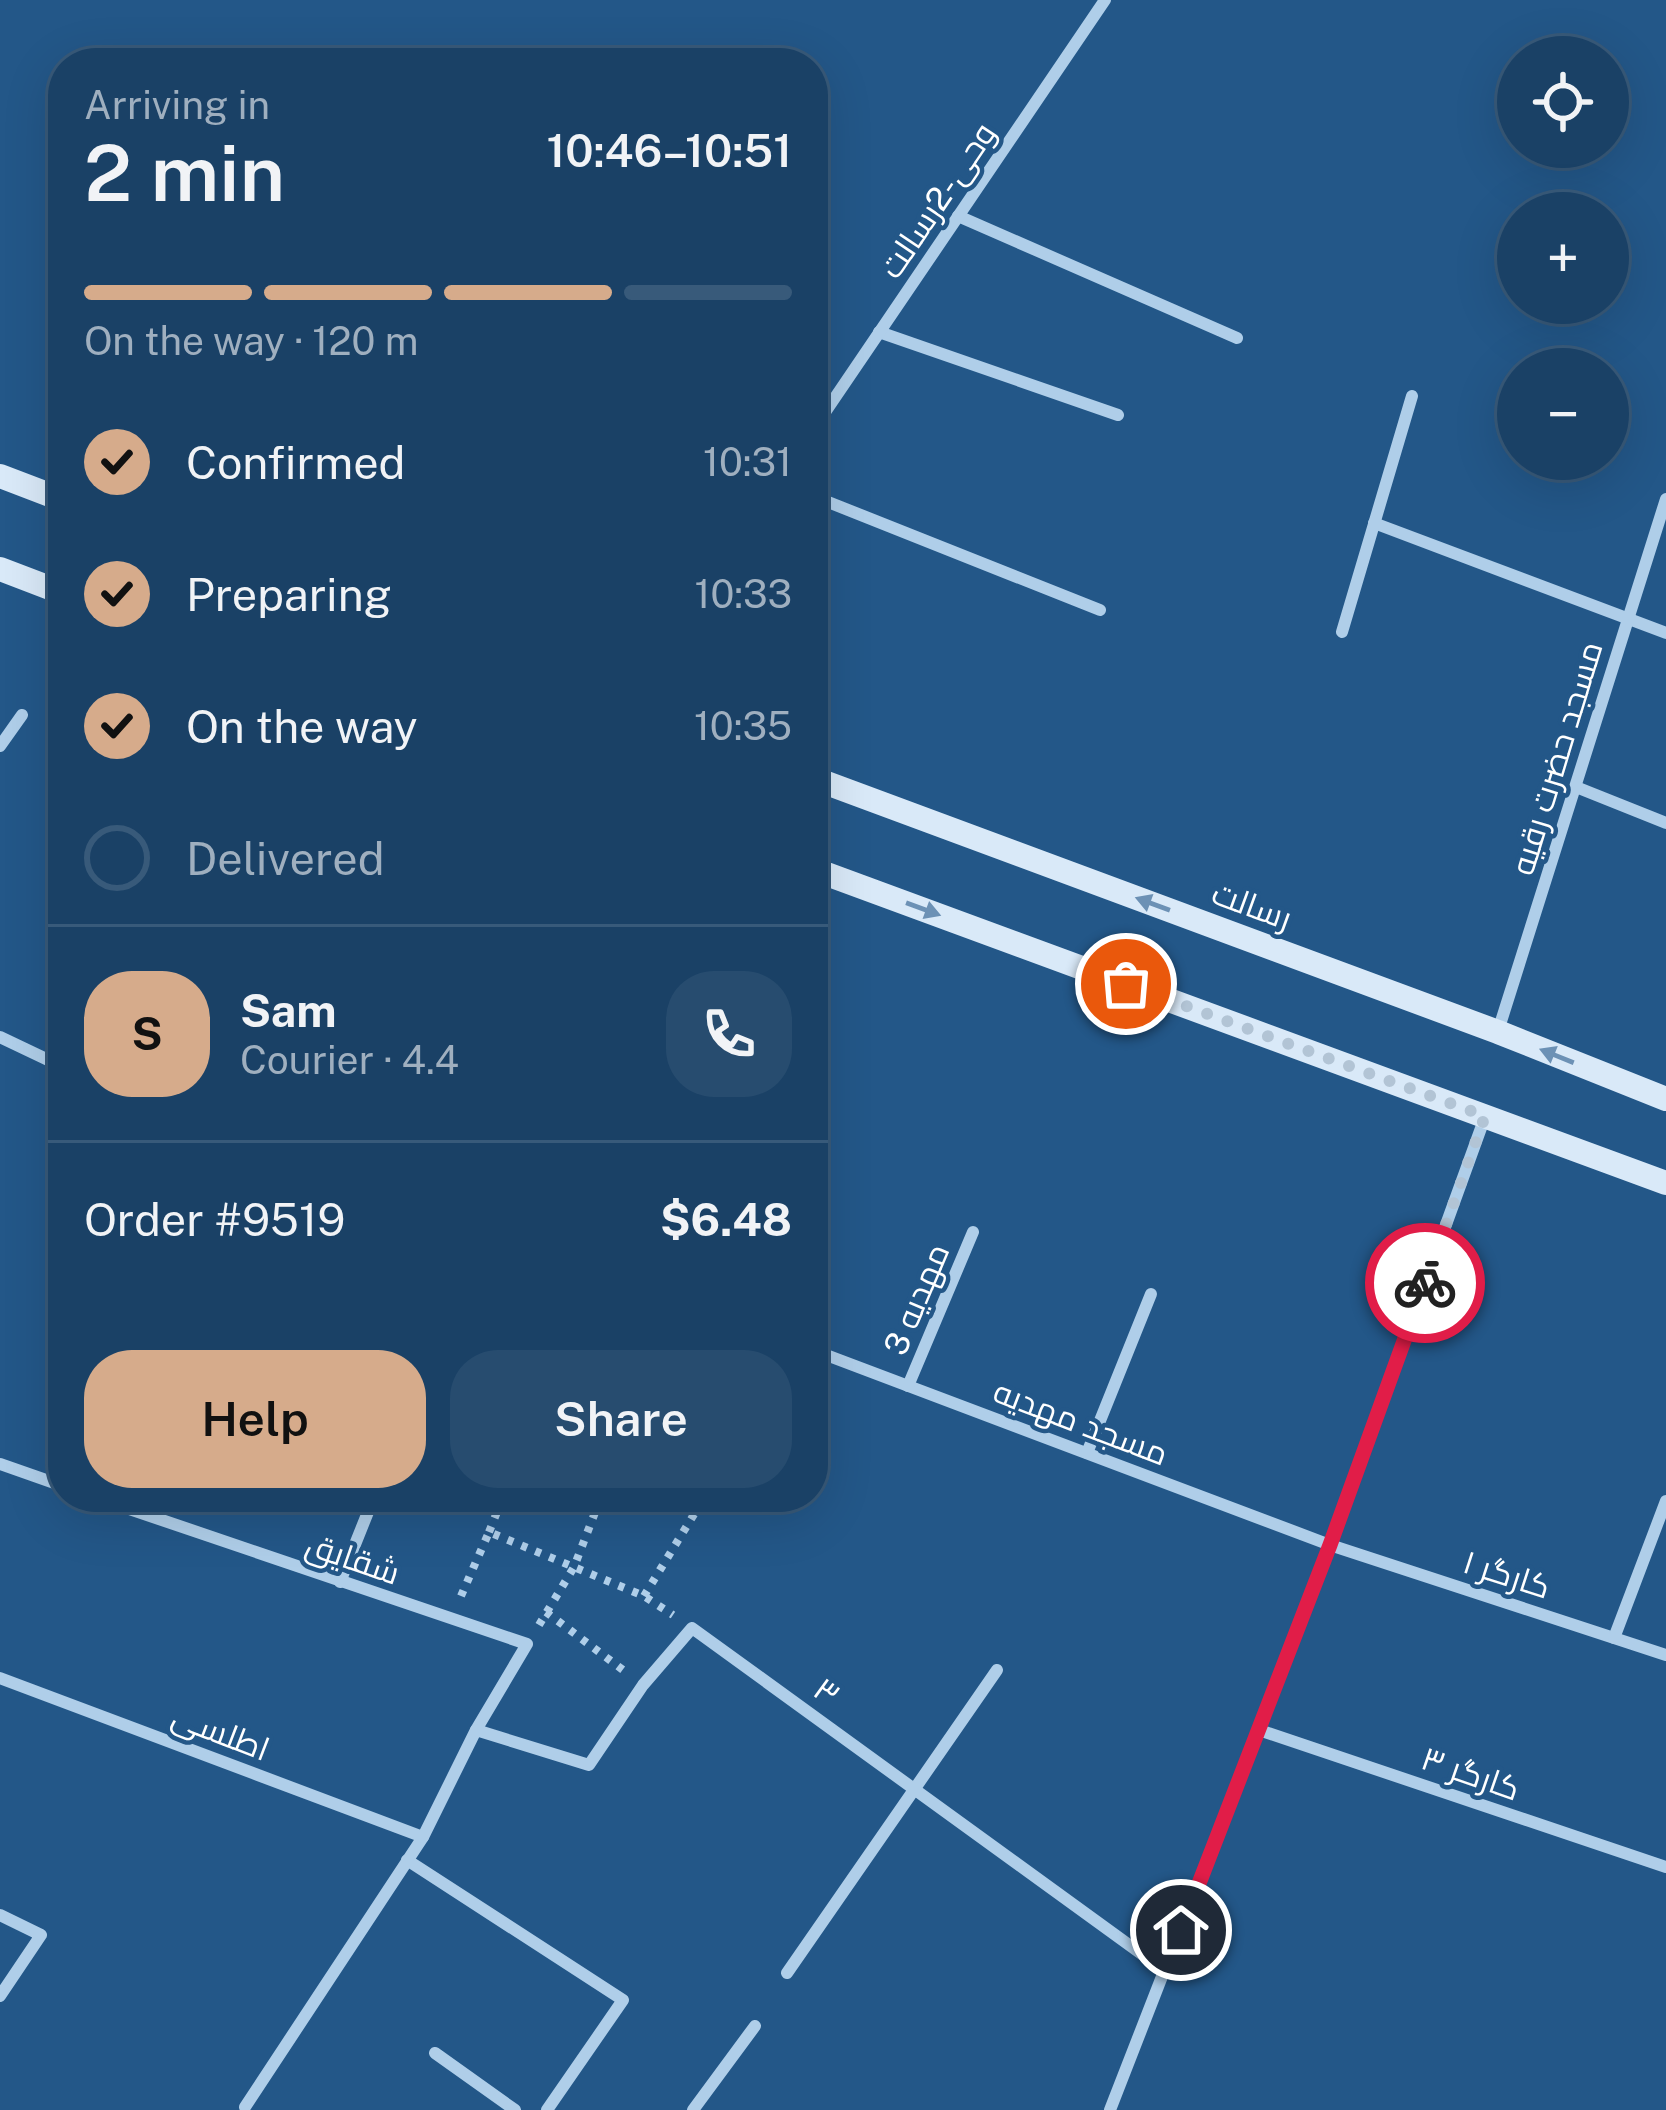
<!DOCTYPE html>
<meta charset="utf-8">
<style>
body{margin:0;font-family:"Public Sans",Cairo,sans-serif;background:#274c6f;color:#f1f3f6;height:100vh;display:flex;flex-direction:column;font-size:45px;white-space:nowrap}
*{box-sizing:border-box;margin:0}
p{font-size:39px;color:#9fafbf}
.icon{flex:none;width:66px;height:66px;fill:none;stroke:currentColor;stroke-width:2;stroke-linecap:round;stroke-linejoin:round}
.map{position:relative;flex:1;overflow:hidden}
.details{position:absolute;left:48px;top:48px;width:780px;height:1464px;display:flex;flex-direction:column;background:#1a4166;border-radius:48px;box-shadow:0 12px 48px #0002,0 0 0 3px #385a7a}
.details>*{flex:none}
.buttons{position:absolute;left:1497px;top:36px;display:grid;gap:24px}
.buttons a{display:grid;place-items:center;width:132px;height:132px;border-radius:50%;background:#1a4166;box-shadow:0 12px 48px #0002,0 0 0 3px #385a7a;font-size:60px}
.pin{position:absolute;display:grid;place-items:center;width:102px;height:102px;color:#fff;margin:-51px;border:6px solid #fff;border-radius:50%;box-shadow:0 3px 12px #0007}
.courier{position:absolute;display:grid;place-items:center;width:120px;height:120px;margin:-60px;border:9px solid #e11d48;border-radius:50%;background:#fff;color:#222;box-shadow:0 3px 15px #0007}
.headline em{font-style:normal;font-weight:600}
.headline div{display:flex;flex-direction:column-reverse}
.headline{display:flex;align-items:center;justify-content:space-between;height:204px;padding:0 36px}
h1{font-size:78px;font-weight:600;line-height:90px}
.bar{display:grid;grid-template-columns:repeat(4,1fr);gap:18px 12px;align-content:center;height:144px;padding:0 36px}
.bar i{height:15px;border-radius:9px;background:#385a7a}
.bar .on{background:#d6ab8b}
.bar p{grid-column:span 4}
.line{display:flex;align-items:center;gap:30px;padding:0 36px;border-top:3px solid #385a7a}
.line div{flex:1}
.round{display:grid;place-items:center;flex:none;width:126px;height:126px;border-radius:48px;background:#274c6f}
ol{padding:0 36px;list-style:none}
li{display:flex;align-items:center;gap:36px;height:132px}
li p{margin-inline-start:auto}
li .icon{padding:12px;border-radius:50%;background:#d6ab8b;color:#111;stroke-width:4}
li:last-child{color:#9fafbf}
li i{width:66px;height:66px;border:6px solid #385a7a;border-radius:50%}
.primary-button{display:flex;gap:24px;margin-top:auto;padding:24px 36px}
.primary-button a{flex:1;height:138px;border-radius:48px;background:#d6ab8b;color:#111;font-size:48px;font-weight:600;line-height:138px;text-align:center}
.primary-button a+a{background:#274c6f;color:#f1f3f6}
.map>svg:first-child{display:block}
</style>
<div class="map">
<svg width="1666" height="2110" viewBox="0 0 1666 2110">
<rect width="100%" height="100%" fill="#235788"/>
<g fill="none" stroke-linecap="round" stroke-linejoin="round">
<g stroke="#afcee9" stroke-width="8" stroke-dasharray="6 9" stroke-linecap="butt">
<path d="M489,1532L503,1497"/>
<path d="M461,1596L489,1532L644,1596L673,1615"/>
<path d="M644,1596L696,1511L657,1497"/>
<path d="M546,1612L627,1673"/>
<path d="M539,1625L574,1567L601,1497"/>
</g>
<g stroke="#afcee9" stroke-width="12">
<path d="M958,216L1237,338"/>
<path d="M879,332L1118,415"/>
<path d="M813,430L1105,0"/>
<path d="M813,496L1100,610"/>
<path d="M1374,523L1666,633"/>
<path d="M1342,632L1412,396"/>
<path d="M0,746L22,715"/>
<path d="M1576,787L1666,823"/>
<path d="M1498,1031L1666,499"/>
<path d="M0,1037L63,1067"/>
<path d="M813,1350L1330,1545L1666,1655"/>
<path d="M908,1386L973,1232"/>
<path d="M1087,1453L1151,1294"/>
<path d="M0,1464L63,1486"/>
<path d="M94,1497L527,1644L476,1730L423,1837L245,2107"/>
<path d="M340,1582L374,1497"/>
<path d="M1614,1638L1666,1501"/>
<path d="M0,1678L423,1837"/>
<path d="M476,1730L589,1765L643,1685L692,1628L1165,1971"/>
<path d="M1259,1730L1666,1867"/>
<path d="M407,1860L623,2000L547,2110"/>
<path d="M0,1915L41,1935L0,1996"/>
<path d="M787,1973L997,1670"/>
<path d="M435,2053L515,2110"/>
<path d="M693,2110L755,2026"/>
<path d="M1110,2110L1330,1545L1485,1117"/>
</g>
<g stroke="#d9e9f8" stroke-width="24">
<path d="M0,476L63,500"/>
<path d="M0,569L63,593"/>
<path d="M813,778L1498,1032L1666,1099"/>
<path d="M813,869L1666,1183"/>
</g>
</g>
<defs><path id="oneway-solid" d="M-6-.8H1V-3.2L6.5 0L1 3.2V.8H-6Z" transform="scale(3)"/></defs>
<g fill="#6c91b5">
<use href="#oneway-solid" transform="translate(1153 904) rotate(-160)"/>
<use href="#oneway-solid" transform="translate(923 909) rotate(20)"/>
<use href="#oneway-solid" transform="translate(1557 1056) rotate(-158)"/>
</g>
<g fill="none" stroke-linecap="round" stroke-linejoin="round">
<path stroke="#b2c4d5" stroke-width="12" stroke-dasharray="0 21.6" d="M1126,984L1485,1116L1425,1283"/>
<path stroke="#e11d48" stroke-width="15" d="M1181,1930L1330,1545L1425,1283"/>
</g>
<g text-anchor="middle" stroke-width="9" stroke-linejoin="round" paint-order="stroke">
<g font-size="33" fill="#fff" stroke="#235788">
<text transform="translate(937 200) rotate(-56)" y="12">وحی-2رسالت</text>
<text transform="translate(1556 758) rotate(-73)" y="12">مسجد حضرت رقیه</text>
<text transform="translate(1252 905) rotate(20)" y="12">رسالت</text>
<text transform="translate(916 1299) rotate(-67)" y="12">مهدیه 3</text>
<text transform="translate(1081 1422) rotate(21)" y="12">مسجد مهدیه</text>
<text transform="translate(353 1558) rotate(19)" y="12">شقایق</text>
<text transform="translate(1507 1574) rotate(18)" y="12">کارگر ۱</text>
<text transform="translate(827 1691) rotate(36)" y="12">۳</text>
<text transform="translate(221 1732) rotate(21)" y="12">اطلسی</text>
<text transform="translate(1471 1773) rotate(19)" y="12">کارگر ۳</text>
</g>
</g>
</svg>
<div class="buttons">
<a><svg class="icon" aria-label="locate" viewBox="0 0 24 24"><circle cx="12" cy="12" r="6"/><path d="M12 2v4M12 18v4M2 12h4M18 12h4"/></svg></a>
<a>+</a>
<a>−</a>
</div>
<div class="pin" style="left:1126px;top:984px;background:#ea580c"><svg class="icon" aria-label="bag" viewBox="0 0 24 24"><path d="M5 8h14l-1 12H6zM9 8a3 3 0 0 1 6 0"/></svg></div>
<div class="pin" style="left:1181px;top:1930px;background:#1f2937"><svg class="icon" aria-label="home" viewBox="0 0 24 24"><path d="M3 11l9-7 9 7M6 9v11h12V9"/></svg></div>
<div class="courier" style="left:1425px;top:1283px"><svg class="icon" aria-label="bike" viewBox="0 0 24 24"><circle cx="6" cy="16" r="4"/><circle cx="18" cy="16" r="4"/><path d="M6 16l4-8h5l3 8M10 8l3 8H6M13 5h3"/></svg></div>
<section class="details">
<div class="headline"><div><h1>2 min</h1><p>Arriving in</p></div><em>10:46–10:51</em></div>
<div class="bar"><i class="on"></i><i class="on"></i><i class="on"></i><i></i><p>On the way · 120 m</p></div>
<ol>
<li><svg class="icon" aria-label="check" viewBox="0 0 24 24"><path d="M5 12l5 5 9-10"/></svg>Confirmed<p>10:31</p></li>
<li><svg class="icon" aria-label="check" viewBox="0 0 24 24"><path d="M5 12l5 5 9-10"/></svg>Preparing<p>10:33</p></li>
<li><svg class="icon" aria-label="check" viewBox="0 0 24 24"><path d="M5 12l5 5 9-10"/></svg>On the way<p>10:35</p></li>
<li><i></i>Delivered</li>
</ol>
<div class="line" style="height:216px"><b class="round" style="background:#d6ab8b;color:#111">S</b><div><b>Sam</b><p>Courier · 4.4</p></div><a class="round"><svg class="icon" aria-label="phone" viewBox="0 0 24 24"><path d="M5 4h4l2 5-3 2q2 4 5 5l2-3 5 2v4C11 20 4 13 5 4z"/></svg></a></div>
<div class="line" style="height:156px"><div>Order #9519</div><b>$6.48</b></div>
<div class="primary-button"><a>Help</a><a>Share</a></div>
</section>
</div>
